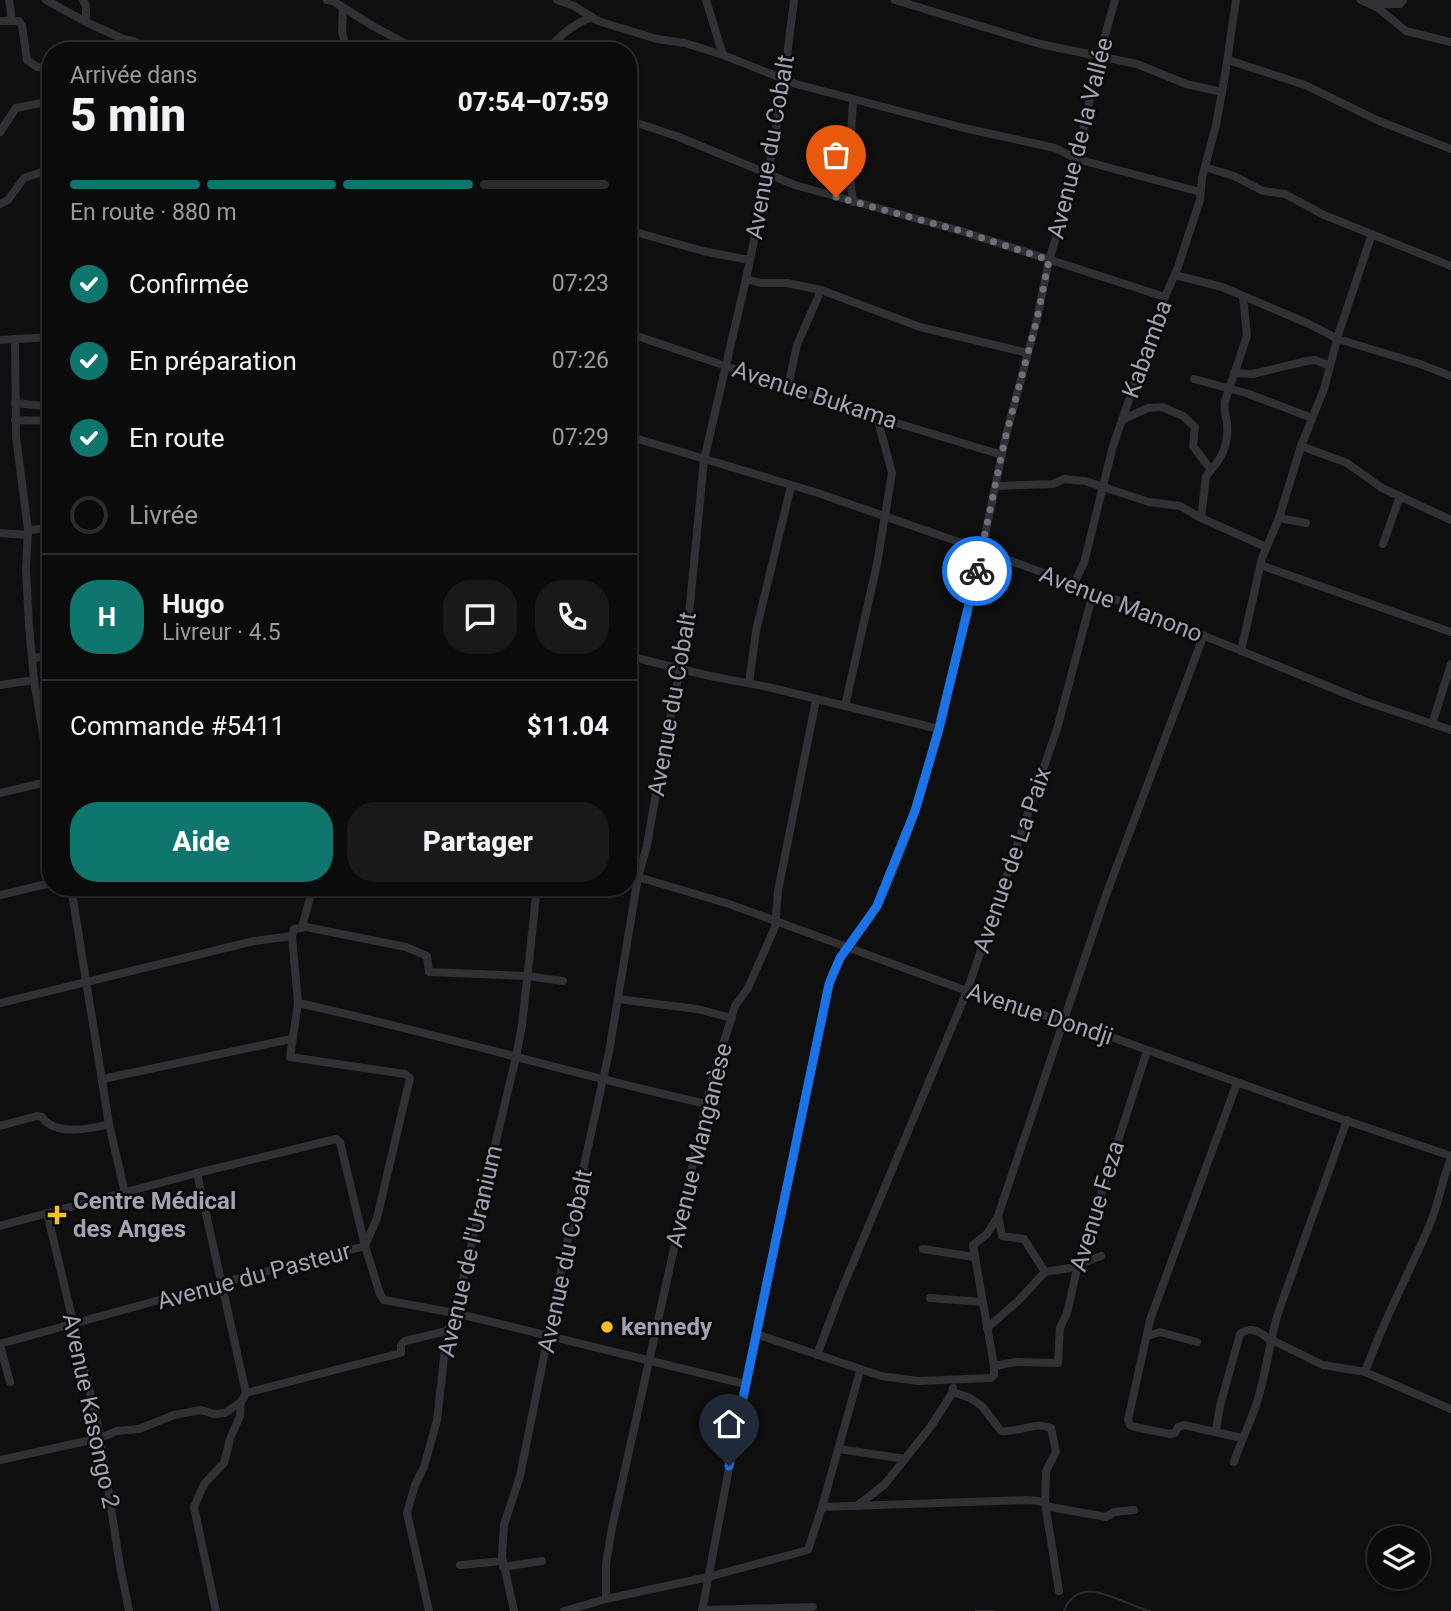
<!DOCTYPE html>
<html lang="fr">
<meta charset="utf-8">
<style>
body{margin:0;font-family:Roboto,sans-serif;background:#19191a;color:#f1f3f6;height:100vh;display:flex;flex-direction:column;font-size:26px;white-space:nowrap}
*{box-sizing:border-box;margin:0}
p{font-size:23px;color:#9a9b9d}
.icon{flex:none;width:38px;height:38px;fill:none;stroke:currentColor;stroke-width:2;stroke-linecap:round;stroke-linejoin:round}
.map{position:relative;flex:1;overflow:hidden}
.sheet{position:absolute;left:42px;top:42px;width:595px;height:854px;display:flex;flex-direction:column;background:#0b0b0c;border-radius:28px;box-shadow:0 2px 5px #0004,0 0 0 2px #2b2b2d}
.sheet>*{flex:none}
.buttons{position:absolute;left:1367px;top:1526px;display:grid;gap:14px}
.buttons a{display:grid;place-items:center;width:63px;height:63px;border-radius:50%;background:#0b0b0c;box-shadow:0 2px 5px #0004,0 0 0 2px #2b2b2d;font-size:35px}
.pin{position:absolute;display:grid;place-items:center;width:60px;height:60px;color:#fff;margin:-72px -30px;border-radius:50% 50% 50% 0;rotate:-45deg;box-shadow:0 0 7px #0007}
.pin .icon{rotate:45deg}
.courier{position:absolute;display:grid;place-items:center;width:70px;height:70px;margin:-35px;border:5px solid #1a73e8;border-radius:50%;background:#fff;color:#222;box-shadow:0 2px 9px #0007}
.overview em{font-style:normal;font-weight:800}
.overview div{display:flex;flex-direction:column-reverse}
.overview{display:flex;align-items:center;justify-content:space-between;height:119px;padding:0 28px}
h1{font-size:46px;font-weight:800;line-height:52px}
.bar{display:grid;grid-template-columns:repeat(4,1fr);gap:10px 7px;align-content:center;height:84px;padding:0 28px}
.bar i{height:9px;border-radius:5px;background:#2b2b2d}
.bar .on{background:#0f766e}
.bar p{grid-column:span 4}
.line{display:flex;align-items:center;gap:18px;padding:0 28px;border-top:2px solid #2b2b2d}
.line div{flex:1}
.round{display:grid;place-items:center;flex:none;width:74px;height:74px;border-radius:28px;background:#19191a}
ol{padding:0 28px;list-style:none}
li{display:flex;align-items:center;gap:21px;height:77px}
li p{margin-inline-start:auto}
li .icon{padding:7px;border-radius:50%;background:#0f766e;color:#fff;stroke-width:4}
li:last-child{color:#9a9b9d}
li i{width:38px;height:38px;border:4px solid #2b2b2d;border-radius:50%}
.button{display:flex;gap:14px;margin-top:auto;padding:14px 28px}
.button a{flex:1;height:80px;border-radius:28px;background:#0f766e;color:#fff;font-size:28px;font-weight:800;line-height:80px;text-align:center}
.button a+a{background:#19191a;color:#f1f3f6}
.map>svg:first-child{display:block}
</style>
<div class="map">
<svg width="1451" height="1611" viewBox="0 0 1451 1611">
<rect width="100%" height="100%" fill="#0f0f10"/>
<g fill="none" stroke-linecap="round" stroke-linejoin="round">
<g stroke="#262c34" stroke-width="2">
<path d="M976,1611H994"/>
<path d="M1064,1611C1081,1570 1124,1606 1150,1611"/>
</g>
<g stroke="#303035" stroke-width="8">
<path d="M9,0L12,21"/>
<path d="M46,0L86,22L123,39"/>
<path d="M83,0L86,6V22"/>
<path d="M327,0L333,1L373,26L419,51"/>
<path d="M557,0L574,6L598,21L657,39L685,43L723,55L796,84L964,128L1055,148L1077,159L1200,192"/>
<path d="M706,0L723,55"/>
<path d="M895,0L1040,44L1137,64L1186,84L1222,92"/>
<path d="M1361,0L1378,8L1406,31L1451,42"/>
<path d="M1371,4H1400L1403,0"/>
<path d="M343,8L342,32L347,51"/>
<path d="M0,21H19L22,26L27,60L37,67L51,68"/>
<path d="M112,51L123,39L134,41L152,51"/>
<path d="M548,51C559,35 574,24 592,17"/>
<path d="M1228,60L1305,85L1379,121L1451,149"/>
<path d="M853,100L849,170L853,202"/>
<path d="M628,120L679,137L795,185L961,231L1165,297"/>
<path d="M0,132L16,108L51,101"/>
<path d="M1205,167L1234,176L1263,191L1285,194L1324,215L1451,266"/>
<path d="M0,204L8,200L24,178L51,169"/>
<path d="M628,230L703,251L749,260"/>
<path d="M1175,275L1222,287L1307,323L1338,339L1420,364L1451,376"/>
<path d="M746,279L761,283H787L821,290L920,327L1028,353"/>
<path d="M628,333L877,417L1002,455"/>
<path d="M0,340L51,337"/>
<path d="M1234,373L1252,374L1307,361L1315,360L1330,366"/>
<path d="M1194,379L1246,393L1312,418"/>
<path d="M788,387L797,345L821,290"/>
<path d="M15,403L44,406"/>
<path d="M15,420L51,421"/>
<path d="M1122,420L1148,408L1162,407L1183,416L1195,427L1193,446L1211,470L1206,477L1201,518"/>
<path d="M628,436L818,493L976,548L1119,601L1364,701L1451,730"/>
<path d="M1301,446L1347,463L1382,488L1451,520"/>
<path d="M1211,470C1223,457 1229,441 1227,423C1226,415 1223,409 1225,401L1247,336L1243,297"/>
<path d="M996,486L1053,484L1064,479L1085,481L1149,502L1180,506L1201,518L1266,547"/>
<path d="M1279,518L1306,523"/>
<path d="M28,530L51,528"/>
<path d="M0,533L28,535"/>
<path d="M1383,544L1400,496"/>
<path d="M1260,565L1451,632"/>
<path d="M1073,585L1084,563L1113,446L1165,297L1178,267L1200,200L1202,178L1216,125L1225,75L1236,0"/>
<path d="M1241,651L1262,558L1279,518L1301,446L1324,389L1339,332L1372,234"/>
<path d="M628,656L710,676L768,687L939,729"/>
<path d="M33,658L51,656"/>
<path d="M749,683L756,631L791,486"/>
<path d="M0,685L34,680"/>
<path d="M845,706L877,564L892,473L877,417"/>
<path d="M1432,724L1451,664"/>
<path d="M0,793L51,781L34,680L29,626L26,569L28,530L16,436L15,339"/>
<path d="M628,874L729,904L967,991L1089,1029L1312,1109L1451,1156"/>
<path d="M71,887L109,1124L125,1193"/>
<path d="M500,887L536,893"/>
<path d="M0,895L51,883"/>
<path d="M302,927L313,887"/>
<path d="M292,936L294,929L306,927L406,947L427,956L429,972L527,976L563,981"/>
<path d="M618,999L697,1009L732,1018"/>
<path d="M0,1003L254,941L292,936"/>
<path d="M298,1003C435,1033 569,1073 707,1104"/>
<path d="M103,1079L291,1039"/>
<path d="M1237,1083L1150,1320L1128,1420L1130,1425L1135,1427L1170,1434L1175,1433L1178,1427L1184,1425L1242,1438"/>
<path d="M0,1126L37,1116L42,1117C54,1136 91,1129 109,1124"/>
<path d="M47,1213L99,1430L120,1566L129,1611"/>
<path d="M0,1226L197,1173L336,1139L340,1142L365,1246L380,1294L384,1300L455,1313L745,1384"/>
<path d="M923,1249L974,1257"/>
<path d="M1045,1272L1024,1239L1002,1236L998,1216L1106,895L1203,637"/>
<path d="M930,1298L982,1302"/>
<path d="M987,1328L1018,1301L1045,1272L1069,1268L1101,1256"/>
<path d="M756,1334L881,1376L918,1381L991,1378L994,1375V1366L973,1245L987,1234L998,1216"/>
<path d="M1147,1336L1160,1332L1197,1342"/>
<path d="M1270,1339L1323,1365L1365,1372L1451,1409"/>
<path d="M0,1344L221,1283L365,1246L377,1218L410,1078L405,1074L290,1057L298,1003L292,936"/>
<path d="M0,1345L10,1382"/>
<path d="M817,1355L840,1294L967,991L1057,729L1093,593"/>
<path d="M994,1366L1016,1362L1058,1363L1060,1328L1067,1313L1078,1265L1147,1051"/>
<path d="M1365,1372C1383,1321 1409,1274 1430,1224C1439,1203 1442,1179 1451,1158"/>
<path d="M953,1392L970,1398L982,1406L1001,1431C1019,1433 1034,1421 1051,1428L1056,1452L1046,1471L1045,1503L1059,1591"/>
<path d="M246,1393L401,1353V1345L405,1341L447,1331"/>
<path d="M1216,1431L1220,1406L1240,1334C1251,1325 1262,1333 1270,1340"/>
<path d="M839,1449L905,1459L931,1426L953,1392V1388"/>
<path d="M0,1460L100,1438L117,1431L139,1429L174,1415L201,1410L214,1414L225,1413L241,1402L246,1393L197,1173"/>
<path d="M1234,1462C1240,1443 1250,1424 1256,1405C1266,1375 1269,1344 1278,1313L1347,1120"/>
<path d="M858,1505L884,1485L905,1459"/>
<path d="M822,1507L1026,1500L1040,1501L1050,1507L1106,1517L1114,1512L1134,1510"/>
<path d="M460,1565L503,1561"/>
<path d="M503,1567L542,1561"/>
<path d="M606,1599V1564L612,1528L703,1118L713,1077L735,1006L748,988L775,927L778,891L816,700"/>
<path d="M702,1610L813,1607"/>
<path d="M216,1611L194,1507L204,1484L224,1463L230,1439L240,1416L241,1402"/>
<path d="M429,1611L407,1513L415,1485L424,1467L437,1420L447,1331L455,1313L516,1057L522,1025L537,887"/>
<path d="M514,1611L502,1556L504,1525L520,1476L563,1261L609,1052L638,877L647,846L661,763L687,635L704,460L746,279L768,173L783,89L794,0"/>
<path d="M564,1611L606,1599L708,1577L808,1550L822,1507L860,1371"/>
<path d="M702,1611L745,1384L829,984C838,953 862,934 877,906C897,869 912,821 925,780L982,550L1005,439L1037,319L1049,260L1069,196L1099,57L1115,0"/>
</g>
</g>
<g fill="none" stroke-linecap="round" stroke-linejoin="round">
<path stroke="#6d6f79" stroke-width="7" stroke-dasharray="0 12.6" d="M836,197L961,231L1049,260L1037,319L1005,439L977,571"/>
<path stroke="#1a73e8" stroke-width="9" d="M729,1466L829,984L840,958L877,906L915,811L939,729L977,571"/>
</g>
<g fill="#f3c124" stroke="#0a0a0b" stroke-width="2.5">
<path d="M53.5 1204.5h7v7h7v7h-7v7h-7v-7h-7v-7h7z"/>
<circle cx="607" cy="1327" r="7"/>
</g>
<g text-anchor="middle" stroke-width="5" stroke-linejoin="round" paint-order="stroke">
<g font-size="24" fill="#a0a3b1" stroke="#0a0a0b">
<text transform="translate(1080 138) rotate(-76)" y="8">Avenue de la Vallée</text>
<text transform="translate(770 147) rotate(-80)" y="8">Avenue du Cobalt</text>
<text transform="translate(1147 349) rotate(-70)" y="8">Kabamba</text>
<text transform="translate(815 395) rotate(18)" y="8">Avenue Bukama</text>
<text transform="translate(1121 604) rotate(21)" y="8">Avenue Manono</text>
<text transform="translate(672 704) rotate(-80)" y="8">Avenue du Cobalt</text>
<text transform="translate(1012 860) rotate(-71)" y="8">Avenue de La Paix</text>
<text transform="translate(1040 1014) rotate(18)" y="8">Avenue Dondji</text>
<text transform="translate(699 1145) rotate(-76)" y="8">Avenue Manganèse</text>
<text transform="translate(1097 1206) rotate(-73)" y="8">Avenue Feza</text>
<text transform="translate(470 1251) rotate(-77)" y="8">Avenue de l'Uranium</text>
<text transform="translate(565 1261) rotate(-78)" y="8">Avenue du Cobalt</text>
<text transform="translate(254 1276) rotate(-15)" y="8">Avenue du Pasteur</text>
<text transform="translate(91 1411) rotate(78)" y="8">Avenue Kasongo 2</text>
</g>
<g font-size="24" font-weight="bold" fill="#a0a3b1" stroke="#0a0a0b" text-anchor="start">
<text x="73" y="1209">Centre Médical<tspan x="73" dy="28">des Anges</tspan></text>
<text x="621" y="1335">kennedy</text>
</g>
</g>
</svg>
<div class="buttons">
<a><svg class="icon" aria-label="layers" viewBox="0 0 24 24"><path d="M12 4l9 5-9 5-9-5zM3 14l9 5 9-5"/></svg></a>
</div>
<div class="pin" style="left:836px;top:197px;background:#ea580c"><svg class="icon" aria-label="bag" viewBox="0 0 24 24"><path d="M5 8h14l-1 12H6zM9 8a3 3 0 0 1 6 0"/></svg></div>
<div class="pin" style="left:729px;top:1466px;background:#1f2937"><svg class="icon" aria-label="home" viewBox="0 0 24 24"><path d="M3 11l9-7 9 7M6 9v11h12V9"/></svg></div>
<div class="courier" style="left:977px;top:571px"><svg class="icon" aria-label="bike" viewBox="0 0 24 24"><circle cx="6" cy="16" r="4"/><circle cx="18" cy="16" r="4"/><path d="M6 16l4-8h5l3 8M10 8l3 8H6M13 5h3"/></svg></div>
<section class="sheet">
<div class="overview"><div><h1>5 min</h1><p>Arrivée dans</p></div><em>07:54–07:59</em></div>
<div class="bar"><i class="on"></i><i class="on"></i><i class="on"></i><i></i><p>En route · 880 m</p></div>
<ol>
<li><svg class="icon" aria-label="check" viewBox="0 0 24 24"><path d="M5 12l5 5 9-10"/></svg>Confirmée<p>07:23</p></li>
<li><svg class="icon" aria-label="check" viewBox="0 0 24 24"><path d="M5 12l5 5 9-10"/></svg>En préparation<p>07:26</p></li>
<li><svg class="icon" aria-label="check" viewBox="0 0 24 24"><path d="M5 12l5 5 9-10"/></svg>En route<p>07:29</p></li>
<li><i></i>Livrée</li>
</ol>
<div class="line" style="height:126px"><b class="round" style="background:#0f766e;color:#fff">H</b><div><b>Hugo</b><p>Livreur · 4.5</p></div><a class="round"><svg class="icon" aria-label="chat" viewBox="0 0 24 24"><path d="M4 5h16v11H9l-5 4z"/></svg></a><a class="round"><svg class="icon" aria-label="phone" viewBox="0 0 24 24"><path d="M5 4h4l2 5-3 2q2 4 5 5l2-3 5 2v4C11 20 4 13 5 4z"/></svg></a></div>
<div class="line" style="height:91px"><div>Commande #5411</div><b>$11.04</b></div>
<div class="button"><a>Aide</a><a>Partager</a></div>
</section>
</div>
